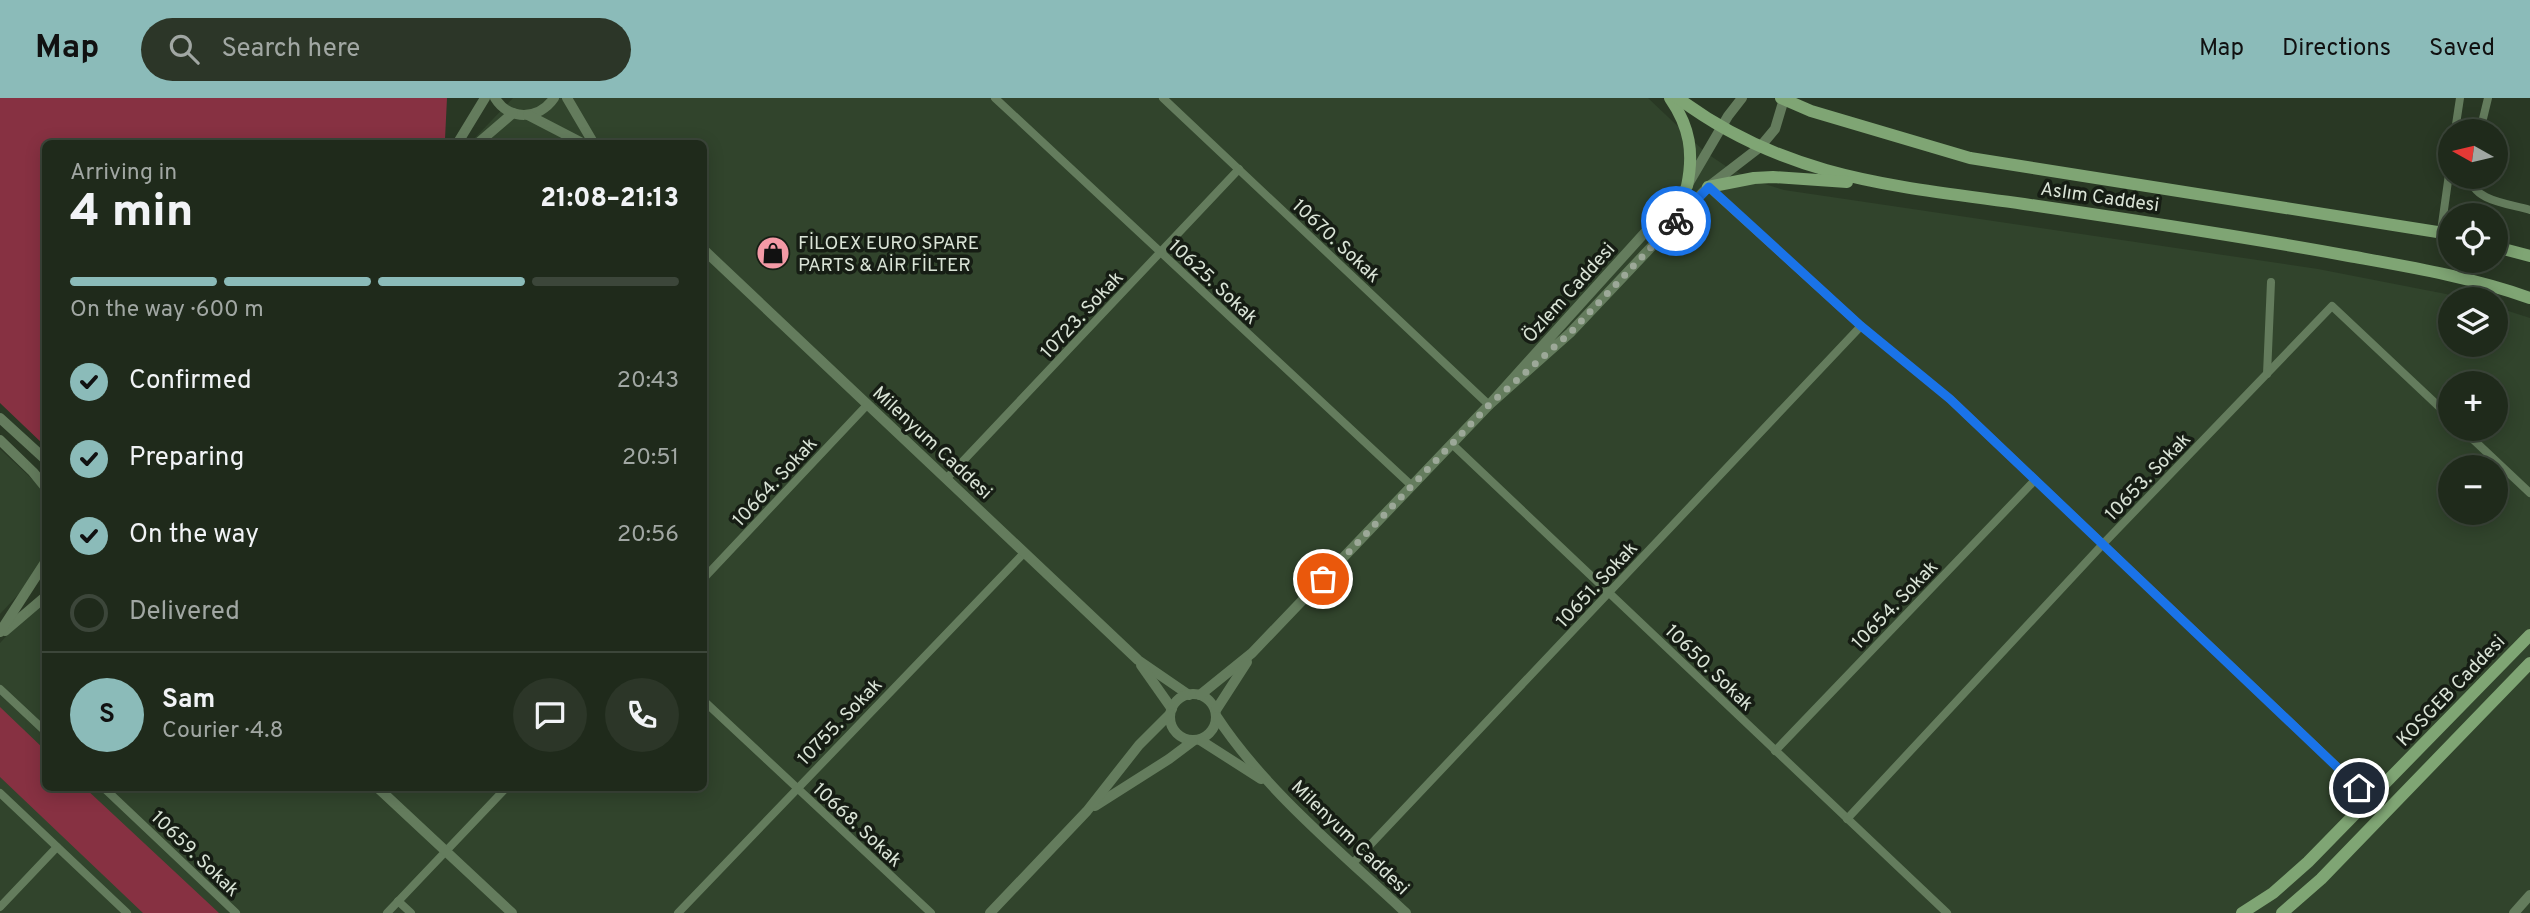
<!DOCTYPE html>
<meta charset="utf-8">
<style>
body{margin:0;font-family:Overpass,sans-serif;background:#2c3628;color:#f1f3f6;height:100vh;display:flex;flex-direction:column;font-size:26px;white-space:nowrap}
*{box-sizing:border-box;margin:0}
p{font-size:23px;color:#a1a7a3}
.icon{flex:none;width:38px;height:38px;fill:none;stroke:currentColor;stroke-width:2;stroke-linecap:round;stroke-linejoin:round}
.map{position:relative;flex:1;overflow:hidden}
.details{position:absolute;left:42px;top:42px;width:665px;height:651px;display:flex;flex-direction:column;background:#1f2a1b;border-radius:10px;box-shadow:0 4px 18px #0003,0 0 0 2px #3c463a}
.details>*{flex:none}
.needle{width:46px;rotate:278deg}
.buttons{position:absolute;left:2438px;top:21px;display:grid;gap:14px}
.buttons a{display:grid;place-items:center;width:70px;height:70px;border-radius:50%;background:#1f2a1b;box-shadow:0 4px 18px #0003,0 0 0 2px #3c463a;font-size:35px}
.pin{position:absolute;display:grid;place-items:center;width:60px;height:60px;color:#fff;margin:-30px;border:4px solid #fff;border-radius:50%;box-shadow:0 2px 7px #0007}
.courier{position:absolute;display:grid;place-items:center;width:70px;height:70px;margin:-35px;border:5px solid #1a73e8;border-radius:50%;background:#fff;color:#222;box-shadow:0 2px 9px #0007}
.head em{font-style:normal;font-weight:800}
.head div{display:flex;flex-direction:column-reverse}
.head{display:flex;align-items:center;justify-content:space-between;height:119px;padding:0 28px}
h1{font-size:46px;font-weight:800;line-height:52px}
.bar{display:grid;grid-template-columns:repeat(4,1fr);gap:10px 7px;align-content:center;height:84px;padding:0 28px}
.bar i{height:9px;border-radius:5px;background:#3c463a}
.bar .current{background:#8bbbb9}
.bar p{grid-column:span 4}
.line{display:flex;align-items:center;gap:18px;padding:0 28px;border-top:2px solid #3c463a}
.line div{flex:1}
.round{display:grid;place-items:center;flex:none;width:74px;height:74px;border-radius:37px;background:#2c3628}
ol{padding:0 28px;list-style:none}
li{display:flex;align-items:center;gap:21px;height:77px}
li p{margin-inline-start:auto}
li .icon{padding:7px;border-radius:50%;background:#8bbbb9;color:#111;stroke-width:4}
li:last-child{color:#a1a7a3}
li i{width:38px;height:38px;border:4px solid #3c463a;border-radius:50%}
header{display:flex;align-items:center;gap:42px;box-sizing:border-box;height:98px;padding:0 35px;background:#8bbbb9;color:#111}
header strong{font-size:33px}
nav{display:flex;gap:38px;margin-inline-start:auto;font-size:24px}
.search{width:490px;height:63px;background:#2c3628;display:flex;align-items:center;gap:18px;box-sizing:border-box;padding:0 24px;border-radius:38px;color:#a1a7a3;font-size:26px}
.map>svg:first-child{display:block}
</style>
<header>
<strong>Map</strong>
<div class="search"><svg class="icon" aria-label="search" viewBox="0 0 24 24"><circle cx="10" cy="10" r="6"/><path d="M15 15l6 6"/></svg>Search here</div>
<nav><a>Map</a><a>Directions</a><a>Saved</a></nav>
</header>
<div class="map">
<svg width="2530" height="815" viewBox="0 0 2530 815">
<rect width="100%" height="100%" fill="#293824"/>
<g fill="#31442c" fill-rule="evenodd">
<path d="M513,0H1648L1705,54L1727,69L1755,83L1784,92L2318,171L2446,196L2466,201H2450V247H2496V209L2530,220V815H0V545L45,496L46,690H704V46L470,45ZM2450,285H2496V331H2450ZM2450,369H2496V415H2450Z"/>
<path d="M0,351L46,394L45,468L0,516Z"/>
</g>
<g fill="#873142">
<path d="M0,0H447L445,41L441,45L46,46L45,348L0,305Z"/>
<path d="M0,609L45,652L46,690H85L219,815H143L0,679Z"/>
</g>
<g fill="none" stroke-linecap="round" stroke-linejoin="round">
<g stroke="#647c5d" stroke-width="8">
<path d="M995,0L1412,388"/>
<path d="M1163,0L1489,307"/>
<path d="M2455,33L2460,0"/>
<path d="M2480,33L2488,0"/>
<path d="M2471,79C2471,103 2511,106 2530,112"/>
<path d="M1708,89L1861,228L1950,301L2386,715"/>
<path d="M2441,133L2450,69"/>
<path d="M2267,276L2271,184"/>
<path d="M2462,331L2530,395"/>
<path d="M1452,346L1947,815"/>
<path d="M946,381L1239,71"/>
<path d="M704,480L867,307"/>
<path d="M0,591L46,634"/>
<path d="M704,603L931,815"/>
<path d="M1775,653L2035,382"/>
<path d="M104,690L236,815"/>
<path d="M0,695L127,815"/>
<path d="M1847,721L2103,446L2332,208L2450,319"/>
<path d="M1353,765L1861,228"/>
<path d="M398,803L411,815"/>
<path d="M0,809L57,749"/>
<path d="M387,815L506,690"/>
<path d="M678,815L1024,455"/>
</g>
<g stroke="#647c5d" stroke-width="10">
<path d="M495,0C509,23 539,22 554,0"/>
<path d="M567,0L594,46"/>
<path d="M1742,0L1728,18L1687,88L1489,307L1570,235L1708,89L1760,49L1775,31L1784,1"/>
<path d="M528,17L584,46"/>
<path d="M457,46L485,0"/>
<path d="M477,46L513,15"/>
<path d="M704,152L1138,562L1189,597"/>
<path d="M0,320L46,362"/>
<path d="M0,342L33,374L46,390"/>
<path d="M5,533L46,498"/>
<path d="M0,534L46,463"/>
<path d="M1141,567L1172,611"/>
<circle cx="1193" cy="619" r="23"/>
<path d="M1200,597L1252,555L1489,307"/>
<path d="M1216,612L1247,564"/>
<path d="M1217,619C1264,691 1343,756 1406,815"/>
<path d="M1200,642L1261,681"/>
<path d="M378,690L512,815"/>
<path d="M1095,708L1169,661L1193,643"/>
<path d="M990,815L1087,713L1139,647L1170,616"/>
<path d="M2514,815L2530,797"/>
</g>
<g stroke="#7fa574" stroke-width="12">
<path d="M1670,0C1690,29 1694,55 1687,88"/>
<path d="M1678,0C1786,81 1896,88 2024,106C2133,122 2241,138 2349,158C2410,169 2471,179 2530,200"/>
<path d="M1781,0L1811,13L1970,60L2450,136"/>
<path d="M1708,89L1754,80L1773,79L1847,84"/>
<path d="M2496,149L2530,158"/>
<path d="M2242,815L2273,795L2308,764L2530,537"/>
<path d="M2282,815L2321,781L2530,565"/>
</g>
</g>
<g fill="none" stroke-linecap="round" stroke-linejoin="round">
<path stroke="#9ca898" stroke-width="7" stroke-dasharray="0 12.6" d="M1323,481L1489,307L1570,235L1676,123"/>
<path stroke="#1a73e8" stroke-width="9" d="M1676,123L1709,89L1861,228L1950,301L2359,690"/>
</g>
<defs>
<symbol id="shop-disc" viewBox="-11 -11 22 22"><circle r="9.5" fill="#f49aa6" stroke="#161d14"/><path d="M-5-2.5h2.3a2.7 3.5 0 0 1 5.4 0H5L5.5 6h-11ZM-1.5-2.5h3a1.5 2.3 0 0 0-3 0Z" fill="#111"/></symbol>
</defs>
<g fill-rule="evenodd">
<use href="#shop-disc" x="754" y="136" width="38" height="38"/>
</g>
<g text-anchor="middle" stroke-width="7" stroke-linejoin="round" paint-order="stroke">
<g font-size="19" fill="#dae4d7" stroke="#161d14">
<text transform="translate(2100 98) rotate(8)" y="7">Aslım Caddesi</text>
<text transform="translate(1337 142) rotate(43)" y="7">10670. Sokak</text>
<text transform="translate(1214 183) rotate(43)" y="7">10625. Sokak</text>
<text transform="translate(1568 194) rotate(-48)" y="7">Özlem Caddesi</text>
<text transform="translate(1081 216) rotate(-47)" y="7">10723. Sokak</text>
<text transform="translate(933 344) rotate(43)" y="7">Milenyum Caddesi</text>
<text transform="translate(2147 378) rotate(-46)" y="7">10653. Sokak</text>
<text transform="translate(774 383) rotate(-47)" y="7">10664. Sokak</text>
<text transform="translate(1596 486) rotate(-47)" y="7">10651. Sokak</text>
<text transform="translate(1894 506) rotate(-46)" y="7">10654. Sokak</text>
<text transform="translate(1710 569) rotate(44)" y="7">10650. Sokak</text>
<text transform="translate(2450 592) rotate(-46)" y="7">KOSGEB Caddesi</text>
<text transform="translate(839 623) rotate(-46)" y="7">10755. Sokak</text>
<text transform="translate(858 726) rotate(43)" y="7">10668. Sokak</text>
<text transform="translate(1351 739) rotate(44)" y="7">Milenyum Caddesi</text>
<text transform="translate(196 755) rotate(44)" y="7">10659. Sokak</text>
</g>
<g font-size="19" fill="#dae4d7" stroke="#161d14" text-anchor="start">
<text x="798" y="151">FİLOEX EURO SPARE<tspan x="798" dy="22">PARTS &amp; AİR FİLTER</tspan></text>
</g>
</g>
</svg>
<div class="buttons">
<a><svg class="needle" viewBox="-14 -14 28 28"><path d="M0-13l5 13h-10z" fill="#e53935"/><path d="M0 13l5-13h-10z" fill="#a1a7a3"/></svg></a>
<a><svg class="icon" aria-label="locate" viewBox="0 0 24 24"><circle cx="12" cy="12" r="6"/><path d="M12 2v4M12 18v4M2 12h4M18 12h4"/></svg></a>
<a><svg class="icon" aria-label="layers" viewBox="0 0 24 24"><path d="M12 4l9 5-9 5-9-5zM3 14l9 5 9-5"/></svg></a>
<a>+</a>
<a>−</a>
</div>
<div class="pin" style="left:1323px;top:481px;background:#ea580c"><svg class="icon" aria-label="bag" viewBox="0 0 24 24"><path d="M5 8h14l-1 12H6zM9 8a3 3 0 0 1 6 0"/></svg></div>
<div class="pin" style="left:2359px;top:690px;background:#1f2937"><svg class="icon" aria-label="home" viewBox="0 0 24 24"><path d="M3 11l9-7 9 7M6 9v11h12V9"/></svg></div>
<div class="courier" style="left:1676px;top:123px"><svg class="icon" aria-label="bike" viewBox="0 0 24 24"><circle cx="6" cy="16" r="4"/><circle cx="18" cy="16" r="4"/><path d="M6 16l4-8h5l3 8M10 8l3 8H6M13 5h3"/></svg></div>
<section class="details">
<div class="head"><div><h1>4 min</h1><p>Arriving in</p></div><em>21:08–21:13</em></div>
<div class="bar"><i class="current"></i><i class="current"></i><i class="current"></i><i></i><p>On the way · 600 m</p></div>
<ol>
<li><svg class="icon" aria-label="check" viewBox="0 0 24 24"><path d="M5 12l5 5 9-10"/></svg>Confirmed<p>20:43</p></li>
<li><svg class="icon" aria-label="check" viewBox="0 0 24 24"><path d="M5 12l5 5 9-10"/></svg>Preparing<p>20:51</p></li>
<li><svg class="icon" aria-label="check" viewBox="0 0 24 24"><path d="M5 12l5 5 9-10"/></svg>On the way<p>20:56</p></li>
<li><i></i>Delivered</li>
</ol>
<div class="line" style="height:126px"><b class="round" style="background:#8bbbb9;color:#111">S</b><div><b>Sam</b><p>Courier · 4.8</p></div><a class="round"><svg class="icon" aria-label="chat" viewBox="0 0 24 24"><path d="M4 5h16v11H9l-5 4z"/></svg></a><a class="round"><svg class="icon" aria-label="phone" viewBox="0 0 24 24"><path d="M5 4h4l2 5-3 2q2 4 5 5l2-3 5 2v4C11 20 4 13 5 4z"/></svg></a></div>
</section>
</div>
